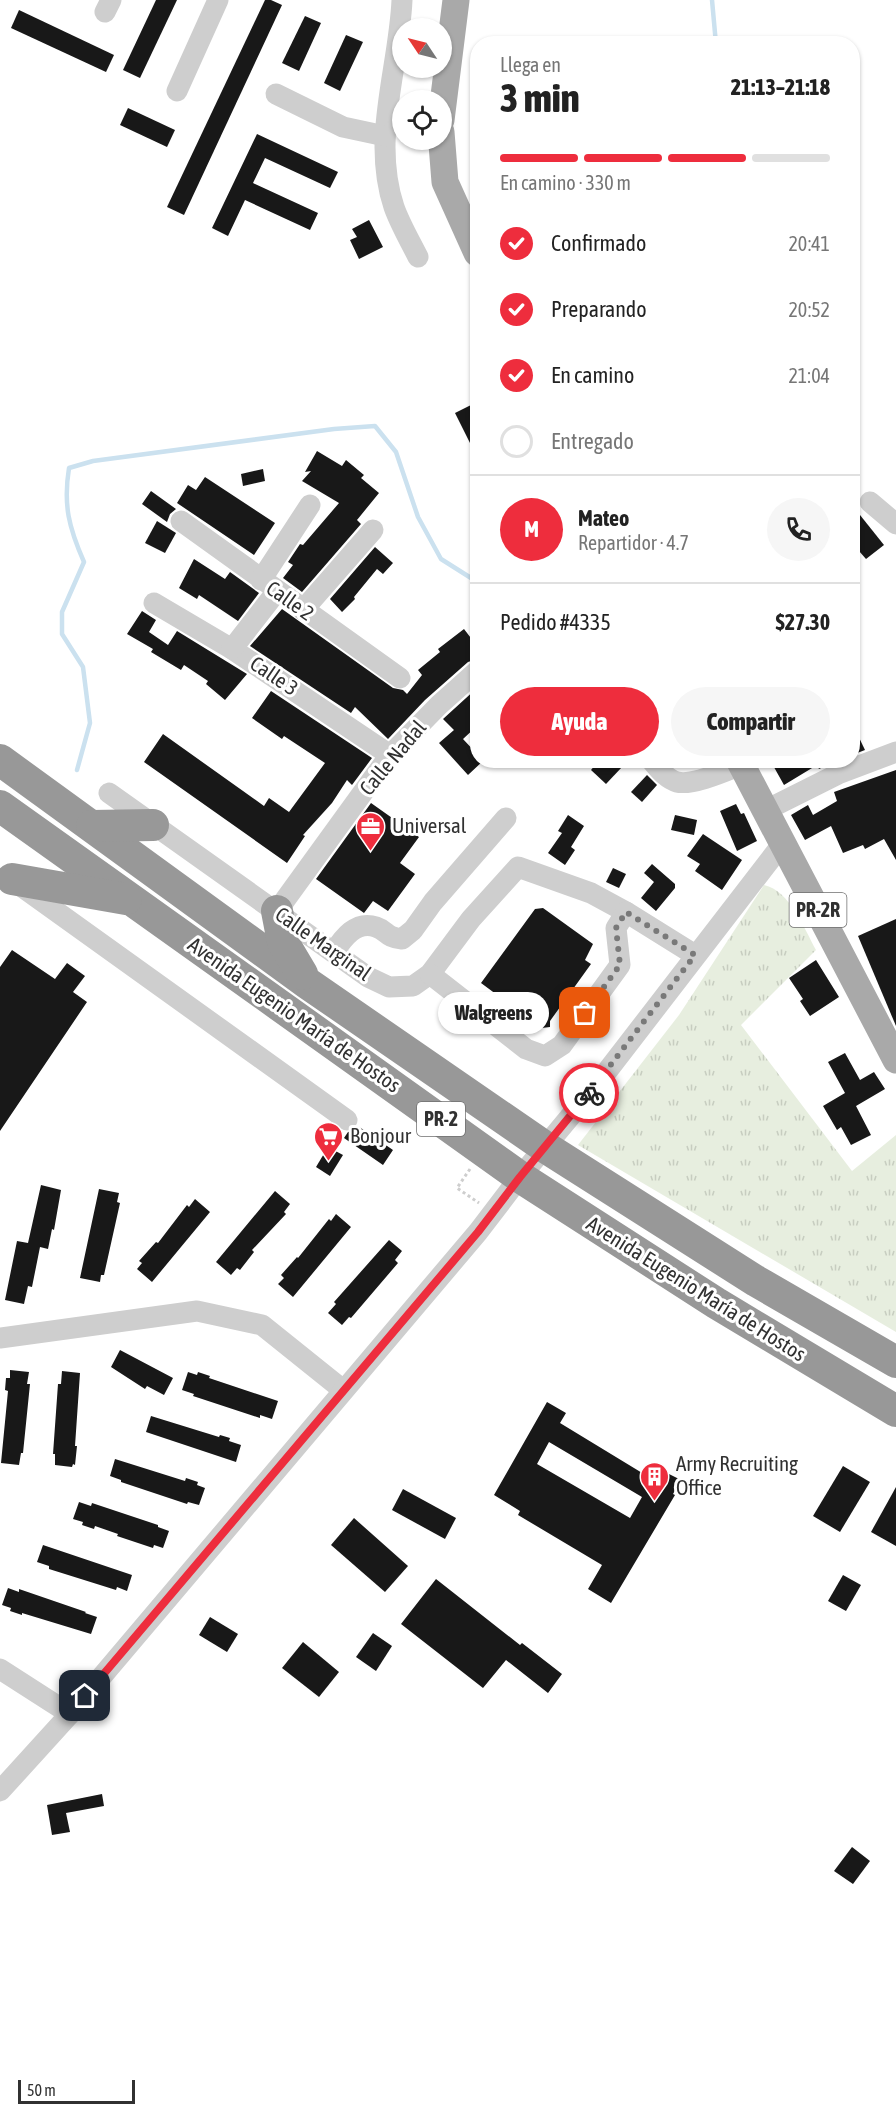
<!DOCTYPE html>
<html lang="es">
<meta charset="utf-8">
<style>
body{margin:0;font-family:"Asap Condensed",sans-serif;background:#f6f6f6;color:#222;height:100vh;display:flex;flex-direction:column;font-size:22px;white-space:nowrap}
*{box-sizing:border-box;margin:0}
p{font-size:20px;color:#767676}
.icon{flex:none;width:33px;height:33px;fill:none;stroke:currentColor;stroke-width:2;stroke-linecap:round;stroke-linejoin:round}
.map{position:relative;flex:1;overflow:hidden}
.drawer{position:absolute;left:470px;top:36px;width:390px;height:732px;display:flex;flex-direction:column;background:#fff;border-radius:24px;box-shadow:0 2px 4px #0004}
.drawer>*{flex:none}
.needle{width:39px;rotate:305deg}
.fabs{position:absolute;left:392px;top:18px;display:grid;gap:12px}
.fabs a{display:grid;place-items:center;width:60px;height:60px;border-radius:50%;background:#fff;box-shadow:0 2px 4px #0004;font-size:30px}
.scale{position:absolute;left:18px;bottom:15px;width:117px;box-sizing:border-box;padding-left:6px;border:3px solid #313131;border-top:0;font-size:16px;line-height:21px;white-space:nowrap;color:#313131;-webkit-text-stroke:4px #fff;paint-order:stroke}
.pin{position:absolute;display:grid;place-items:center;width:51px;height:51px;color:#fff;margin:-26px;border-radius:12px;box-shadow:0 3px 9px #0006}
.courier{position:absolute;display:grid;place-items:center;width:60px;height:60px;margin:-30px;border:4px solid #ee2d3d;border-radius:50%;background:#fff;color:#222;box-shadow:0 2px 8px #0007}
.bubble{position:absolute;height:42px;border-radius:21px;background:#fff;box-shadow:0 2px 4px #0004;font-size:20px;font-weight:800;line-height:42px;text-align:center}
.summary em{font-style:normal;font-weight:800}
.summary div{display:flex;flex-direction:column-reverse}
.summary{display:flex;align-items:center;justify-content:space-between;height:102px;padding:0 30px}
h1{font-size:39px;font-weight:800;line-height:45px}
.bar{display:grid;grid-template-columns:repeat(4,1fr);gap:9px 6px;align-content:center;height:72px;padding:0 30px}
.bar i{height:8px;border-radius:4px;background:#e0e0e0}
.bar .active{background:#ee2d3d}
.bar p{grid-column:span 4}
.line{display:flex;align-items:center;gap:15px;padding:0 30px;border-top:2px solid #e0e0e0}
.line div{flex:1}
.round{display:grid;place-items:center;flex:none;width:63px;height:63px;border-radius:32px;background:#f6f6f6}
ol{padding:0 30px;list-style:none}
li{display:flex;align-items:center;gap:18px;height:66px}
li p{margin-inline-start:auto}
li .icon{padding:6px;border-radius:50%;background:#ee2d3d;color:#fff;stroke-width:4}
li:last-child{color:#767676}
li i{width:33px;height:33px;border:3px solid #e0e0e0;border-radius:50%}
.cta{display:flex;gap:12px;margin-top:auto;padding:12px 30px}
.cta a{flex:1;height:69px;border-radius:36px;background:#ee2d3d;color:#fff;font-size:24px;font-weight:800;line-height:69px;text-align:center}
.cta a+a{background:#f6f6f6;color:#222}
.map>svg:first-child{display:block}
</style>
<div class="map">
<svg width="896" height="2119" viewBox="0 0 896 2119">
<defs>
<pattern id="grass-tufts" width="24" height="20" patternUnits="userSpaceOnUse" patternTransform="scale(1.5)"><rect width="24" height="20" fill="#e7eedf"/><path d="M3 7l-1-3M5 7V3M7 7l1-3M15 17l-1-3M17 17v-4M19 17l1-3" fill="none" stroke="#c7cdc0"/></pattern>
</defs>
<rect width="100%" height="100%" fill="#fff"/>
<path fill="url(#grass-tufts)" d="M764,885C790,891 804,928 816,950L741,1025L852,1171L896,1135V1332L578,1145L679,1015Z"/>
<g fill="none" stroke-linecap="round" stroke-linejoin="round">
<g stroke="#cbe1ef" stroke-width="4.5">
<path d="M712,0L716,44"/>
<path d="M77,770L90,723L83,667L62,634V612L84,562C69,528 63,505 69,468L93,461L334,429L375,426L396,452L418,517L441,559L471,578L477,579"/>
</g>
</g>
<g fill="#181818" fill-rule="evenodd">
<path d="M156,0H177L140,78L123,70Z"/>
<path d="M265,0H271L282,5L184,215L167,207Z"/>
<path d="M19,10L114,55L106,72L11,28Z"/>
<path d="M305,16L321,23L299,71L282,63Z"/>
<path d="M346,35L363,42L340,91L324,83Z"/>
<path d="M128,108L175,130L167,147L120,125Z"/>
<path d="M257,134L338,172L330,188L265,158L253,183L318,213L310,230L245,200L228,236L212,228Z"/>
<path d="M369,220L383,247L359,259L350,240L357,237L352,229Z"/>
<path d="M477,402V457L455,413Z"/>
<path d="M317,451L342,466L346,460L364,475L361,478L379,493L357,520L361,524L302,592L283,578L293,565L288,562L300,544L303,545L339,503L302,481L311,471L305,472Z"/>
<path d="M263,469L265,481L243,486L241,474Z"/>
<path d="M205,477L275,523L254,555L177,503L188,485L196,490Z"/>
<path d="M151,491L176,509L170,514L167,522L142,504Z"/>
<path d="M852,505L884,545L866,559L852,543Z"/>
<path d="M157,521L176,533L165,553L145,543Z"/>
<path d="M375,547L393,563L383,574L377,569L354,597L355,599L342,612L330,599Z"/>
<path d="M194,559L225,579L230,572L259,593L238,621L199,595L197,599L179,588Z"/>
<path d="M282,609L393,688L403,690L407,694L422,675L418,670L440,652L438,649L464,629L477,646V659L468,662L425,700L388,739L355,707L351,713L250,646Z"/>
<path d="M142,611L156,620L149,632L168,645L177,631L247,674L225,700L206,684L208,681L184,665L181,670L151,652L153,649L127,634Z"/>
<path d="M477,688V726L463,739L477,754V760L483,761L468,775L439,743L454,730L443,719Z"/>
<path d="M271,691L372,758L352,785L347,780L332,803L303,835L305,836L287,863L144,762L163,734L264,806L269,798L289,812L325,763L284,736L282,739L252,718Z"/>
<path d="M852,723L865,750L852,755Z"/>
<path d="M599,760H616L622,767L606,784L591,770Z"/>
<path d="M770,760H838L819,769L817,765L784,785Z"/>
<path d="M896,770V860L884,839L865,849L863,845L843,853L831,826L805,840L791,815L808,805L813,815L837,801L834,792Z"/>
<path d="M647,775L657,785L642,802L631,792Z"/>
<path d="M371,803L419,837L400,863L415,874L388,911L373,901L364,913L316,879Z"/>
<path d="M736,804L741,814L744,813L757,841L737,851L720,811Z"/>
<path d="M568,815L584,826L571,847L575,850L565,865L548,853L562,833L558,831Z"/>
<path d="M675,815L697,820L694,835L671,830Z"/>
<path d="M703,834L742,860L722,890L695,871L700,864L687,856Z"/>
<path d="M652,864L675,884V888L656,911L641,898L654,882L644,873Z"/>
<path d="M613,868L626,874L619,888L606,882Z"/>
<path d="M543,908L593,944L585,960L591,964L550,1021V1027L533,1029L532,1021L481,983L535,909Z"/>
<path d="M896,919V1026L858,936Z"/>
<path d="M12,950L55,979L67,963L85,976L73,992L87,1002L0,1131V967Z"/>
<path d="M816,960L839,997L810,1016L800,1001L803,999L789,978Z"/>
<path d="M845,1053L860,1080L874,1072L885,1089L856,1106L871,1135L851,1145L841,1127L837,1130L823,1106L845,1093L828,1062Z"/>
<path d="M358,1126L393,1150L383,1165L344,1138L348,1132L353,1131Z"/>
<path d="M328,1147L343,1155L330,1176L316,1167Z"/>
<path d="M41,1185L61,1190L54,1230L52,1229L48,1249L40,1247L32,1287L28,1286L24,1304L5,1300L17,1241L28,1243Z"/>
<path d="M99,1189L119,1193L117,1202L120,1203L104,1275H101L100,1282L80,1278Z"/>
<path d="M275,1191L290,1204L284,1212L286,1214L252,1250L254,1252L240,1270L237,1268L231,1275L216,1262Z"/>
<path d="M195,1199L210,1212L152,1282L137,1269L142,1263L139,1261L156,1242L158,1243L187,1205L189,1207Z"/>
<path d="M336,1214L351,1227L293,1297L278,1284L284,1278L281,1275L297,1257L298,1258L329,1219L331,1221Z"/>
<path d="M389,1240L402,1251L395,1260L398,1263L351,1318L349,1317L342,1325L328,1313L336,1304L334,1302Z"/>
<path d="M120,1350L173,1378L164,1395L147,1386L145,1389L111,1367Z"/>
<path d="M10,1370L29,1372L27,1384H30L23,1453H21L19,1465L1,1463L8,1391L5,1390L6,1378H10Z"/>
<path d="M62,1371L80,1373L75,1446H77L75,1465L73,1464L72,1467L55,1465V1454H53L58,1384H61Z"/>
<path d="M188,1372L197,1375L198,1372L210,1376L209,1378L278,1401L272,1419L260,1415V1418L193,1396L194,1394L182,1390Z"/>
<path d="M547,1402L566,1413L560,1423L657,1482L663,1471L681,1480L673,1494L675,1495L611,1603L588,1589L602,1565L518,1515L520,1511L494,1495ZM549,1442L642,1497L630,1518L537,1464Z"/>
<path d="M151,1416L219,1437L220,1435L230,1438L229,1441L241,1445L236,1462L146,1432Z"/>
<path d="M115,1459L185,1481L186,1478L198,1482L197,1485L205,1488L199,1505L188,1502L187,1504L121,1482V1480L110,1476Z"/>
<path d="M843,1466L870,1482L840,1532L813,1516Z"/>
<path d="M896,1487V1546L871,1532Z"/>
<path d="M403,1489L456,1518L445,1539L392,1510Z"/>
<path d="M79,1502L91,1506L92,1503L158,1525V1527L169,1531L163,1548L154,1545L153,1548L117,1536L118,1534L95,1526L94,1529L82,1525L83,1522L73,1519Z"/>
<path d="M354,1518L408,1566L385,1592L331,1545Z"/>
<path d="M43,1545L132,1575L127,1591L117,1587L116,1590L49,1569V1566L37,1562Z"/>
<path d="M843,1575L861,1585L846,1611L828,1601Z"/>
<path d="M436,1579L520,1645L522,1643L562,1674L548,1693L506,1660L483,1688L401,1624Z"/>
<path d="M8,1588L19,1592V1589L86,1612L85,1613L97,1617L91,1634L22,1613V1615L10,1611L11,1608L2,1605Z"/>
<path d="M210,1617L238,1634L227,1652L199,1635Z"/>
<path d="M373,1633L392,1646L376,1671L356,1657Z"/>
<path d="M303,1642L339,1672L319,1697L282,1668Z"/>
<path d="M102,1794L104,1806L66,1813L70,1832L52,1835L47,1805Z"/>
<path d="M852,1847L870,1861L853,1884L834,1871Z"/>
</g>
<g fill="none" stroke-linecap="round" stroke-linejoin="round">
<path stroke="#cecece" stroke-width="3" stroke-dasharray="3 3" stroke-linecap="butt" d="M470,1169L457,1188L479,1203"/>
<g stroke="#cecece" stroke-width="21">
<path d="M402,0C399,69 371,138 394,207C400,224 410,241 418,257"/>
<path d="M105,12L111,0"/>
<path d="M177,91L218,0"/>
<path d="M276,94L343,127L385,136"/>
<path d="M870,502L896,524"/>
<path d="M181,521L400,678"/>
<path d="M261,580L310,505"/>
<path d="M154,603L232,649L390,755"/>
<path d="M303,610L373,530"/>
<path d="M232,649L277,591"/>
<path d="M651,760C658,768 666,779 677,782C692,786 726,771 741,765"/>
<path d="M109,793L368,977L389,987L413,986L430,974L471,919L518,867L591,893L626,912L695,955"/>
<path d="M766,810L838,774L896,752"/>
<path d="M18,884L347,1120"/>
<path d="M277,911L390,755L439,705L477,671"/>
<path d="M334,952C343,938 356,920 376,927C388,931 385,937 402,939L413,930L433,902L506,818"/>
<path d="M430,974L526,1049L545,1056L562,1045L620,965L616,928L626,912"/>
<path d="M0,1338L197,1311L262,1325L343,1390"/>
<path d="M0,1669L70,1714"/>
<path d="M0,1791L70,1714L478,1232L520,1177L598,1083L783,843"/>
</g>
<g stroke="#a9a9a9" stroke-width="27">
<path d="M441,120L456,0"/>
<path d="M441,132L445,182L477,253"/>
<path d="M739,760L896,1060"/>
</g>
<g stroke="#989898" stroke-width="32">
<path d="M0,760L307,983L545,1147L756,1281L896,1362"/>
<path d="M0,806L520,1177L716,1303L896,1411"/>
<path d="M92,826L153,825"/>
<path d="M12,879L126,899"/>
<path d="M277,911L283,942L302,974"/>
</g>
</g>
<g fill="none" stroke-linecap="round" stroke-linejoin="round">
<path stroke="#797979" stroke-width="6" stroke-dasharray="0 10.8" d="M585,1013L620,965L616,928L626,912L695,955L589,1093"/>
<path stroke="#ee2d3d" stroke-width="8" d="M85,1696L478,1232L520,1177L589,1093"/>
</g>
<defs>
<symbol id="office-pin" viewBox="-11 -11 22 30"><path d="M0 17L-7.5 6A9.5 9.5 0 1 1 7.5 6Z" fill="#ee2d3d" stroke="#fff"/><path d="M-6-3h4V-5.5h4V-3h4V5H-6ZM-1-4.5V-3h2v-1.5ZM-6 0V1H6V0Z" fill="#fff"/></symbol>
<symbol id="supermarket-pin" viewBox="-11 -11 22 30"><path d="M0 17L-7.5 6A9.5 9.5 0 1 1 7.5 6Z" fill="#ee2d3d" stroke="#fff"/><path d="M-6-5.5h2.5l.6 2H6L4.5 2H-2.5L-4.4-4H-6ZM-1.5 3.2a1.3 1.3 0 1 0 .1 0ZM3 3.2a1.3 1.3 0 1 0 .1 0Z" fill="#fff"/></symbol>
<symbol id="building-pin" viewBox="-11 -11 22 30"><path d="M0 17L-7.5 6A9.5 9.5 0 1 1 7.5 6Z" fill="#ee2d3d" stroke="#fff"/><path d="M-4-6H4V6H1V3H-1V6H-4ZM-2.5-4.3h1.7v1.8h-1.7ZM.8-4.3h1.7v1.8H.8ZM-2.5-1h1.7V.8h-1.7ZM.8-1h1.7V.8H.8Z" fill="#fff"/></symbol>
</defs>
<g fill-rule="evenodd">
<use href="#office-pin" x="354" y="810" width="33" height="45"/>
<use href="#supermarket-pin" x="312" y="1120" width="33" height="45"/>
<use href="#building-pin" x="638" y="1460" width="33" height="45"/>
</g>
<g text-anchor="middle" stroke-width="6" stroke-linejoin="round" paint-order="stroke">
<g fill="#fff" stroke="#6f6f6f" stroke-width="1.5">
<rect x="789.5" y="893" width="57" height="34" rx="4.5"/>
<rect x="417" y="1102" width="48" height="34" rx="4.5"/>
</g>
<g font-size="20" font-weight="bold" fill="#313131">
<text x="818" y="917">PR-2R</text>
<text x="441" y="1126">PR-2</text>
</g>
<g font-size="21" fill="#313131" stroke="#fff">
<text transform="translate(290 601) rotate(35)" y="7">Calle 2</text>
<text transform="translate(274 676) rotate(34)" y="7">Calle 3</text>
<text transform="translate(393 758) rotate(-50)" y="7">Calle Nadal</text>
<text transform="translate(323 944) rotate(35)" y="7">Calle Marginal</text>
<text transform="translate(294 1015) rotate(35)" y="7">Avenida Eugenio María de Hostos</text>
<text transform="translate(696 1289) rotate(32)" y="7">Avenida Eugenio María de Hostos</text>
</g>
<g font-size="21" fill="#313131" stroke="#fff" text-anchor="start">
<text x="392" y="833">Universal</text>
<text x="350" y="1143">Bonjour</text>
<text x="676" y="1471">Army Recruiting<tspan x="676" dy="24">Office</tspan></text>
</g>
</g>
</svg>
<div class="fabs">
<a><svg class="needle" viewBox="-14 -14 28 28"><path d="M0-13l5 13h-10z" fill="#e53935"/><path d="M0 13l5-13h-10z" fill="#767676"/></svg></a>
<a><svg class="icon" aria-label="locate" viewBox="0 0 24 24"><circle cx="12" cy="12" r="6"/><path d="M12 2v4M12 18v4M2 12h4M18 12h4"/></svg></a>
</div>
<div class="scale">50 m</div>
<div class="pin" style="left:585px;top:1013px;background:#ea580c"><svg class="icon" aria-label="bag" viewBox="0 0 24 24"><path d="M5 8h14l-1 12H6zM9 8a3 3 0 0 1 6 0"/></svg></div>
<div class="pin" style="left:85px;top:1696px;background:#1f2937"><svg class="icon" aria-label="home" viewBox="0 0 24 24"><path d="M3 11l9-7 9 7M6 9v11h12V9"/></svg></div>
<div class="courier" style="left:589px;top:1093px"><svg class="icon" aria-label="bike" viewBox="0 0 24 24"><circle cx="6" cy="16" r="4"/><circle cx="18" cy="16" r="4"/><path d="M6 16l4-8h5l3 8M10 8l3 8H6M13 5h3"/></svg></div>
<div class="bubble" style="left:438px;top:992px;width:111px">Walgreens</div>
<section class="drawer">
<div class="summary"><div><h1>3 min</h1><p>Llega en</p></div><em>21:13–21:18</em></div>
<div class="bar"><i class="active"></i><i class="active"></i><i class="active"></i><i></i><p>En camino · 330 m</p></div>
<ol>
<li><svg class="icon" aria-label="check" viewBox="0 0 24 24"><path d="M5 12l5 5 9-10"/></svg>Confirmado<p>20:41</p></li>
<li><svg class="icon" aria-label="check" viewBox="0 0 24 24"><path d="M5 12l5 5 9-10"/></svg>Preparando<p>20:52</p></li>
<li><svg class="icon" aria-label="check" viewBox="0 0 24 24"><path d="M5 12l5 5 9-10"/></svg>En camino<p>21:04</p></li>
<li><i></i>Entregado</li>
</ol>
<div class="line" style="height:108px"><b class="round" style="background:#ee2d3d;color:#fff">M</b><div><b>Mateo</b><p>Repartidor · 4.7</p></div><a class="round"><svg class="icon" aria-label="phone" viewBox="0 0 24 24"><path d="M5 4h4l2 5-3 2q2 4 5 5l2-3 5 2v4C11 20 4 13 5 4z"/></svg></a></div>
<div class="line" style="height:78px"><div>Pedido #4335</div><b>$27.30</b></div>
<div class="cta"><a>Ayuda</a><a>Compartir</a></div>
</section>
</div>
